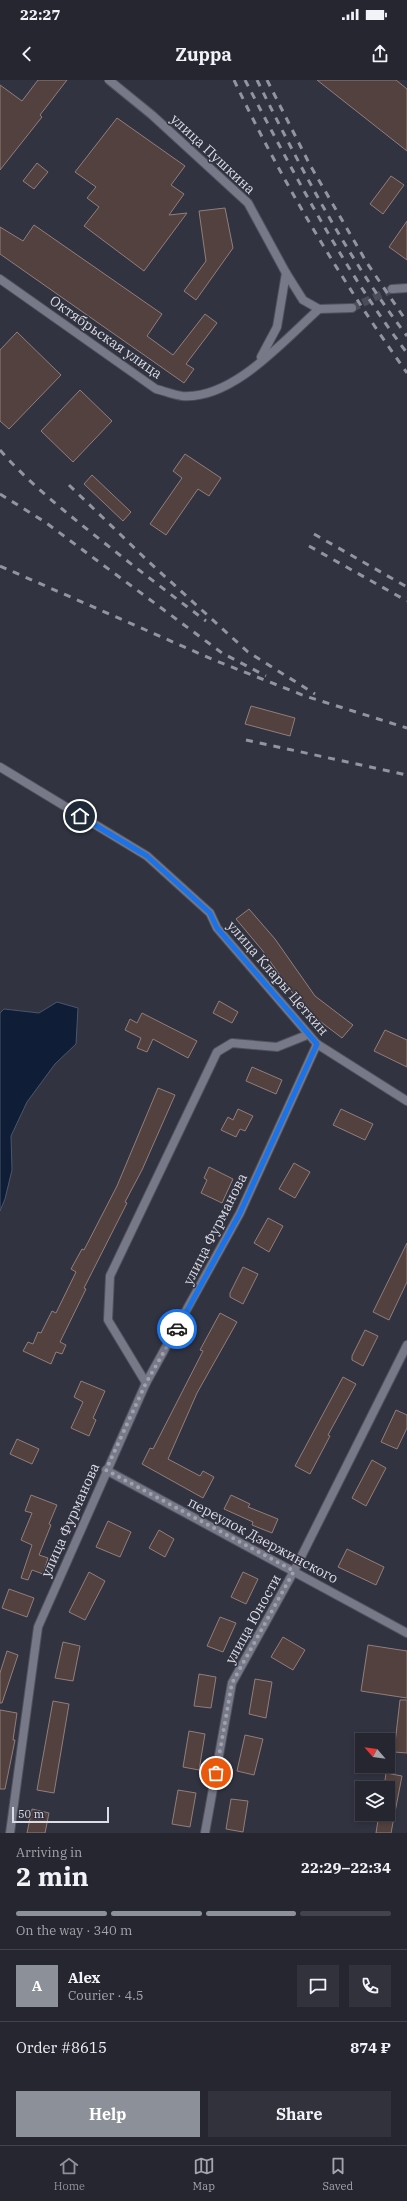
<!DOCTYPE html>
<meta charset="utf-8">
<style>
body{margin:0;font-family:"IBM Plex Serif",serif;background:#32323d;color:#f1f3f6;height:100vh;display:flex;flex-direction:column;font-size:15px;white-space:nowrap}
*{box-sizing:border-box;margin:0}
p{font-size:13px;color:#a4a5ab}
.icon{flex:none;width:22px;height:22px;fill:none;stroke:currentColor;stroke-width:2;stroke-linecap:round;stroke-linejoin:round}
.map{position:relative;height:1753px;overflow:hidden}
.sheet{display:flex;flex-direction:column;background:#262631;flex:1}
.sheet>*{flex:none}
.needle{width:26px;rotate:298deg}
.buttons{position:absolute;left:355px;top:1653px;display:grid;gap:8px}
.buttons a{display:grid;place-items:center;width:40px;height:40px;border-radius:0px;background:#262631;box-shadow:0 2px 6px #0003,0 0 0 1px #42434d;font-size:20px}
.scale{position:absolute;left:12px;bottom:10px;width:97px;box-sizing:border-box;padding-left:4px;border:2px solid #dbdce5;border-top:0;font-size:11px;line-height:14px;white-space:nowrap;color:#dbdce5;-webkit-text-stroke:3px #323341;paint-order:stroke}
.pin{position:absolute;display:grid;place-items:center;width:34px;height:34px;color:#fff;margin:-17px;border:2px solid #fff;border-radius:50%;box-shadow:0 1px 4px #0007}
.courier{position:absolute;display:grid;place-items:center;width:40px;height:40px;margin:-20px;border:3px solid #1a73e8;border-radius:50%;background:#fff;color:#222;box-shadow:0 1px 5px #0007}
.headline em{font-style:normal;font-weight:700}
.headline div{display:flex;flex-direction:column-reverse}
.headline{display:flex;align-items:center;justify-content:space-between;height:68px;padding:0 16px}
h1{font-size:26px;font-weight:700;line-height:30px}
.bar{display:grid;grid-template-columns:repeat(4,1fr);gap:6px 4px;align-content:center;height:48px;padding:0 16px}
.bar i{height:5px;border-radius:3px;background:#42434d}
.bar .selected{background:#8c9099}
.bar p{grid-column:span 4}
.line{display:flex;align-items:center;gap:10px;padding:0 16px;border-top:1px solid #42434d}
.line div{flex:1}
.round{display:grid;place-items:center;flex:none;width:42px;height:42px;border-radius:0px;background:#32323d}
.cta{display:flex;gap:8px;margin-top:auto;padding:8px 16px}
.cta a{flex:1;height:46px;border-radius:0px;background:#8c9099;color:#fff;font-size:16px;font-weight:700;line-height:46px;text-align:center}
.cta a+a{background:#32323d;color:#f1f3f6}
.status{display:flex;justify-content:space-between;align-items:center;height:28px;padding:0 20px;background:#262631;direction:ltr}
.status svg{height:11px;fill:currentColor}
header{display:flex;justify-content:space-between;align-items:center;height:52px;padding:0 16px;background:#262631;font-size:18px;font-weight:700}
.dock{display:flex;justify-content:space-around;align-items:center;height:56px;border-top:1px solid #42434d;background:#262631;font-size:11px;color:#a4a5ab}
.dock a{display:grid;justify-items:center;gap:2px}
.dock .selected{color:#8c9099}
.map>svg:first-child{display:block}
</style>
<div class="status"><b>22:27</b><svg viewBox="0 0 49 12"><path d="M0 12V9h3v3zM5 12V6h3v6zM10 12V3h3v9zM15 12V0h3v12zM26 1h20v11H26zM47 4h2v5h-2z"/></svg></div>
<header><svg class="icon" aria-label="back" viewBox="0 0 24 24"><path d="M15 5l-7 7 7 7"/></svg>Zuppa<svg class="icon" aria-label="share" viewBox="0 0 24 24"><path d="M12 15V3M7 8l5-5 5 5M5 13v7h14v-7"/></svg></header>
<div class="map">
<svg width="407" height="1753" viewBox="0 0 407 1753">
<rect width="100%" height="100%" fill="#323341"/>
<path fill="#0f1d37" stroke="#4c566b" d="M57,922L78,928L76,964L55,984L27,1022L11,1056L12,1090L5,1119L0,1131V933L4,929L39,933Z"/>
<g fill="#52413e" stroke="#917e7b">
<path d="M38,0H67L40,35L42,37L0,90V5L22,21Z"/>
<path d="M317,0H396L407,9V71Z"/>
<path d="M117,38L185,86L171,105L184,114L169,135L187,133L144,191L84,146L99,127L87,118L96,107L75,92Z"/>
<path d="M37,83L48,92L34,109L23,101Z"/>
<path d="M391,96L404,105L383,134L370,124Z"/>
<path d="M225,128L233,168L196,220L184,211L206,181L199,131Z"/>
<path d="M407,141V180L389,167Z"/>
<path d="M34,145L162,234L147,256L173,275L205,234L217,243L186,284L194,289L184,303L0,174V147L23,161Z"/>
<path d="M17,252L61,295L9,349L0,341V270Z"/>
<path d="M80,310L112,341L73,382L41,351Z"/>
<path d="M185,374L221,398L209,416L198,409L166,455L150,444L182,398L173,391Z"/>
<path d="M92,395L131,432L123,441L84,404Z"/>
<path d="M251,626L295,638L290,656L245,644Z"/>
<path d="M249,829L275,859L315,916L353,945L342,958L304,929L262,870L236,839Z"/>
<path d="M219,921L238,932L232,943L213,933Z"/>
<path d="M142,933L197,961L188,978L153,959L147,972L137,968L141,958L125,950L130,939L137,943Z"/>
<path d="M385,950L407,960V987L374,971Z"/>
<path d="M252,987L282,1000L276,1014L246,1001Z"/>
<path d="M158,1008L175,1015L142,1090L125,1122L127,1123L84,1208L86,1209L60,1262L66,1265L62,1274L56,1272L51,1284L23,1271L28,1262L33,1264L38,1252L41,1253L52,1231L56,1233L76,1192L71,1189L82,1169L84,1170L117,1106Z"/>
<path d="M238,1029L253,1036L245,1051L240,1049L236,1057L221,1050L228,1037L233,1040Z"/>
<path d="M341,1029L373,1044L365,1060L333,1045Z"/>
<path d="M294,1083L310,1092L295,1118L279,1109Z"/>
<path d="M209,1087L233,1099L222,1123L201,1113L207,1100L204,1098Z"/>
<path d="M268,1138L283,1146L269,1172L254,1163Z"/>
<path d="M407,1163V1202L389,1240L373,1232Z"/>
<path d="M243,1187L258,1194L243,1224L230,1217V1213Z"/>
<path d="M220,1233L237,1242L197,1313L168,1379L200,1396L203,1391L214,1397L203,1418L142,1384L150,1368L153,1369L203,1271L200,1270Z"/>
<path d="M365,1250L378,1256L363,1286L352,1280V1276Z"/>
<path d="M343,1297L356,1304L328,1355L330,1356L310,1394L295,1386Z"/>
<path d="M81,1301L105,1311L93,1338L96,1340L89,1356L71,1348L83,1322L74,1317Z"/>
<path d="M396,1330L407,1335V1348L397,1369L381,1362Z"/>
<path d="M17,1359L39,1369L32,1384L10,1374Z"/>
<path d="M372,1380L386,1388L366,1426L352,1418Z"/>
<path d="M31,1415L57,1425L49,1444L51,1445L39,1475L48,1478L43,1494L32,1490L28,1500L21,1498L32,1465L21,1460L32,1433L25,1431Z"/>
<path d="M231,1415L250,1424L248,1427L278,1439L272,1453L252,1445L253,1442L224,1429Z"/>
<path d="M108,1441L131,1452L120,1477L96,1467Z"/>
<path d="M159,1450L174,1459L165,1477L149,1468Z"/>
<path d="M347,1469L384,1487L376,1505L338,1487Z"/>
<path d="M89,1492L105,1501L85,1540L69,1532Z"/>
<path d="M243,1492L258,1499L246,1524L231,1517Z"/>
<path d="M9,1509L34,1518L27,1537L2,1528Z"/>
<path d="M220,1537L236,1543L223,1572L207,1566Z"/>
<path d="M283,1557L305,1570L293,1590L271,1577Z"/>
<path d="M63,1562L80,1566L73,1601L55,1598Z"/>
<path d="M368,1565L407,1571V1618L361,1611Z"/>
<path d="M7,1571L18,1575L2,1623H0V1593Z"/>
<path d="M199,1594L216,1597L211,1628L194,1626Z"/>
<path d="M255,1599L272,1602L266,1638L249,1634Z"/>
<path d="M400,1620H407V1673L394,1672Z"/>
<path d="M53,1621L69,1624L54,1713L37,1710Z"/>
<path d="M0,1630L17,1633L13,1660H15L5,1709H0Z"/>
<path d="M189,1651L205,1654L199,1690L183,1687Z"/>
<path d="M245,1655L263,1659L254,1695L237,1691Z"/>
<path d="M386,1693L402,1696L391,1753H376L379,1734H388V1708H384Z"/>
<path d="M178,1710L196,1713L190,1747L172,1744Z"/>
<path d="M231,1719L248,1721L243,1752L226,1749Z"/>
<path d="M32,1729L49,1733L45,1753H27Z"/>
</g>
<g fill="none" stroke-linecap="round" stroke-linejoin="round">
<path stroke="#4b4c5a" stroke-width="8" stroke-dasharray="8 4" stroke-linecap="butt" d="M352,228L392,209"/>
<defs>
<g id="minor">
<path d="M0,199L156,309C164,311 174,315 182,316C233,320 284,260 319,229"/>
<path d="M261,277L277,247L286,193"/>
<path d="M0,687L147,776L210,833L217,848L317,964L407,1021"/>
<path d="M146,1303L108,1240L110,1196L217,972L232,963L277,967L307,955"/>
<path d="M106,1390L407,1553"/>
<path d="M10,1753L38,1547L146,1303L240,1133L317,964"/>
<path d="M205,1753L232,1603L294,1491L407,1265"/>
</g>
<g id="tertiary">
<path d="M109,0L152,35L248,123L286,193L303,220L319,229L352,228"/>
<path d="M392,209L407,208"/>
</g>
</defs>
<use href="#minor" stroke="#50515c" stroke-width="10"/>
<use href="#tertiary" stroke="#50515c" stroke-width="10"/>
<use href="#minor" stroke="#777989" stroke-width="8"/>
<use href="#tertiary" stroke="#777989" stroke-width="8"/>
<g stroke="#9394a0" stroke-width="3" stroke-dasharray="7 7" stroke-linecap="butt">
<path d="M234,0C282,102 341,200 407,293"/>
<path d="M245,0C294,94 343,188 407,273"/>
<path d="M257,0C301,89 347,177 407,256"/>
<path d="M267,0L310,85L367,183L407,242"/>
<path d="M0,370C26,400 57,425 88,450C127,481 166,511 206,541"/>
<path d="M69,405L149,482L248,572L315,614"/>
<path d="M0,414L45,442L222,573L266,596"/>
<path d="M314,454L407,507"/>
<path d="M309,466L407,521"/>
<path d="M0,486L214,580L305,616L407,648"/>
<path d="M246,660L407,695"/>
</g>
</g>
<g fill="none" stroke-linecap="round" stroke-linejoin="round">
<path stroke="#a0a1ac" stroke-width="4" stroke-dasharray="0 7.2" d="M177,1249L146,1303L106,1390L294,1491L232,1603L216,1693"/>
<path stroke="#1a73e8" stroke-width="5" d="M80,736L147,776L210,833L217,848L317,964L240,1133L177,1249"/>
</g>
<g text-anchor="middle" stroke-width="3" stroke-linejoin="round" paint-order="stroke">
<g font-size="14" fill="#dbdce5" stroke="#323341">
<text transform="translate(213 74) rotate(43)" y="5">улица Пушкина</text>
<text transform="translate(106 257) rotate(35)" y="5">Октябрьская улица</text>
<text transform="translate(278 898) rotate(49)" y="5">улица Клары Цеткин</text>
<text transform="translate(215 1149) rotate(-63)" y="5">улица Фурманова</text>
<text transform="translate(70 1440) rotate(-66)" y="5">улица Фурманова</text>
<text transform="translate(263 1460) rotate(28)" y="5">переулок Дзержинского</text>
<text transform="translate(253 1539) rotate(-61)" y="5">улица Юности</text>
</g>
</g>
</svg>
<div class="buttons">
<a><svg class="needle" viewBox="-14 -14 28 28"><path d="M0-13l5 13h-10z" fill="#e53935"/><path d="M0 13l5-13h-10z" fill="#a4a5ab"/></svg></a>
<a><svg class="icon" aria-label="layers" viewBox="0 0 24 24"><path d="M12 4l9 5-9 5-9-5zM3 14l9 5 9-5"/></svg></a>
</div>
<div class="scale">50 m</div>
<div class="pin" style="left:216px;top:1693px;background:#ea580c"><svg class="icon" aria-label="bag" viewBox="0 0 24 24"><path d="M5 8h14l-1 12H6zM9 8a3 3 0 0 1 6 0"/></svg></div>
<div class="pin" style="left:80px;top:736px;background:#1f2937"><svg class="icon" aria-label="home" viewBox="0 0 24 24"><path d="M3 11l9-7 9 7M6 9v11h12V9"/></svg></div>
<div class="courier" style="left:177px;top:1249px"><svg class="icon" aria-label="car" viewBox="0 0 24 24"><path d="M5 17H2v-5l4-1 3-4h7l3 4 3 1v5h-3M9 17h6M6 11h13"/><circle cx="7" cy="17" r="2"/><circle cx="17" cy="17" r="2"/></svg></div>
</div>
<section class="sheet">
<div class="headline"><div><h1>2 min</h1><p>Arriving in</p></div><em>22:29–22:34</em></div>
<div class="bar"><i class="selected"></i><i class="selected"></i><i class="selected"></i><i></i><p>On the way · 340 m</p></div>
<div class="line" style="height:72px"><b class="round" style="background:#8c9099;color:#fff">A</b><div><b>Alex</b><p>Courier · 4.5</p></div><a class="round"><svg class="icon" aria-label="chat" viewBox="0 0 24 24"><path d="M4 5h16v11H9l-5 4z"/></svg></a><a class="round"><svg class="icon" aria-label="phone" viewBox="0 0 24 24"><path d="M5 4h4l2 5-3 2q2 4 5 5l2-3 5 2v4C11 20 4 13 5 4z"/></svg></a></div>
<div class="line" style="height:52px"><div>Order #8615</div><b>874 ₽</b></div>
<div class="cta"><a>Help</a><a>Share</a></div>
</section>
<nav class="dock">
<a class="selected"><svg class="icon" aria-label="home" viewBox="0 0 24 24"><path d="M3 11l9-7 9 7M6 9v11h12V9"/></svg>Home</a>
<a><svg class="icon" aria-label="map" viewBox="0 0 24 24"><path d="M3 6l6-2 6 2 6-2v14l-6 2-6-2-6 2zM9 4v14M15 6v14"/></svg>Map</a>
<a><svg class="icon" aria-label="saved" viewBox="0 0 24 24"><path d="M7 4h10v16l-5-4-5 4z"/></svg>Saved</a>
</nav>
